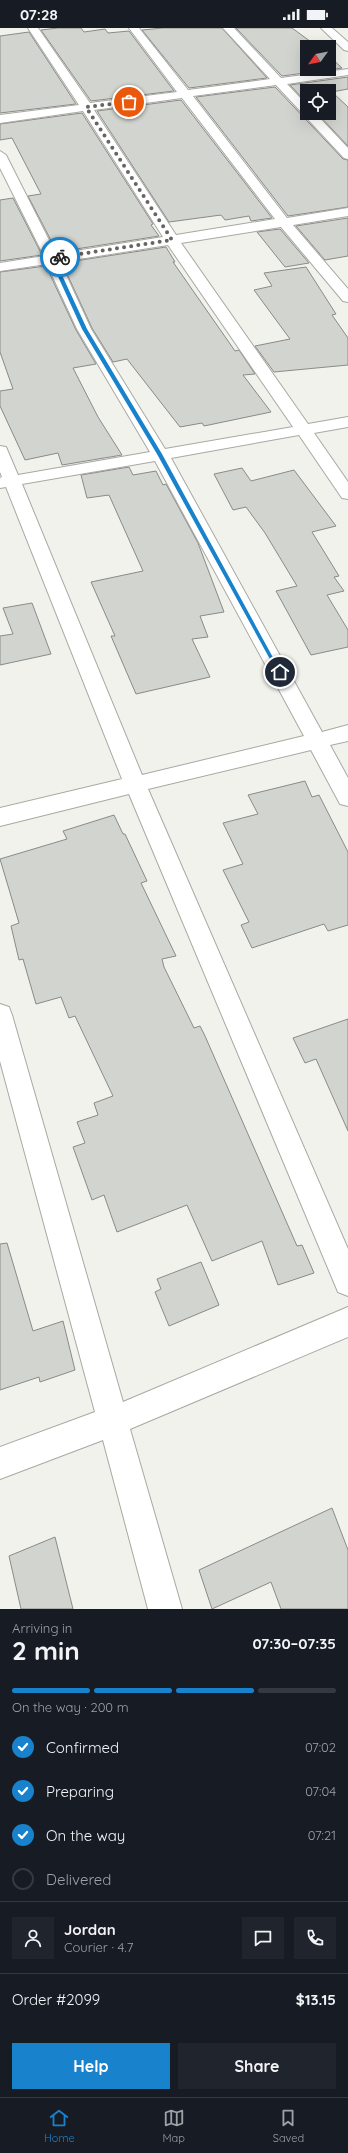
<!DOCTYPE html>
<meta charset="utf-8">
<style>
body{margin:0;font-family:Quicksand,sans-serif;background:#20242c;color:#f1f3f6;height:100vh;display:flex;flex-direction:column;font-size:15px;white-space:nowrap}
*{box-sizing:border-box;margin:0}
p{font-size:13px;color:#9ea1a6}
.icon{flex:none;width:22px;height:22px;fill:none;stroke:currentColor;stroke-width:2;stroke-linecap:round;stroke-linejoin:round}
.map{position:relative;height:1581px;overflow:hidden}
.side{display:flex;flex-direction:column;background:#171b24;flex:1}
.side>*{flex:none}
.needle{width:26px;rotate:237deg}
.fabs{position:absolute;left:300px;top:12px;display:grid;gap:8px}
.fabs a{display:grid;place-items:center;width:36px;height:36px;border-radius:0px;background:#171b24;box-shadow:0 4px 16px #0002;font-size:20px}
.pin{position:absolute;display:grid;place-items:center;width:34px;height:34px;color:#fff;margin:-17px;border:2px solid #fff;border-radius:50%;box-shadow:0 1px 4px #0007}
.courier{position:absolute;display:grid;place-items:center;width:40px;height:40px;margin:-20px;border:3px solid #1982cc;border-radius:50%;background:#fff;color:#222;box-shadow:0 1px 5px #0007}
.overview em{font-style:normal;font-weight:800}
.overview div{display:flex;flex-direction:column-reverse}
.overview{display:flex;align-items:center;justify-content:space-between;height:68px;padding:0 12px}
h1{font-size:26px;font-weight:800;line-height:30px}
.bar{display:grid;grid-template-columns:repeat(4,1fr);gap:6px 4px;align-content:center;height:48px;padding:0 12px}
.bar i{height:5px;border-radius:3px;background:#363941}
.bar .on{background:#1982cc}
.bar p{grid-column:span 4}
.line{display:flex;align-items:center;gap:10px;padding:0 12px;border-top:1px solid #363941}
.line div{flex:1}
.round{display:grid;place-items:center;flex:none;width:42px;height:42px;border-radius:0px;background:#20242c}
ol{padding:0 12px;list-style:none}
li{display:flex;align-items:center;gap:12px;height:44px}
li p{margin-inline-start:auto}
li .icon{padding:4px;border-radius:50%;background:#1982cc;color:#fff;stroke-width:4}
li:last-child{color:#9ea1a6}
li i{width:22px;height:22px;border:2px solid #363941;border-radius:50%}
.button{display:flex;gap:8px;margin-top:auto;padding:8px 12px}
.button a{flex:1;height:46px;border-radius:0px;background:#1982cc;color:#fff;font-size:16px;font-weight:800;line-height:46px;text-align:center}
.button a+a{background:#20242c;color:#f1f3f6}
.status{display:flex;justify-content:space-between;align-items:center;height:28px;padding:0 20px;background:#171b24;direction:ltr}
.status svg{height:11px;fill:currentColor}
.dock{display:flex;justify-content:space-around;align-items:center;height:56px;border-top:1px solid #363941;background:#171b24;font-size:11px;color:#9ea1a6}
.dock a{display:grid;justify-items:center;gap:2px}
.dock .on{color:#1982cc}
.map>svg:first-child{display:block}
</style>
<div class="status"><b>07:28</b><svg viewBox="0 0 49 12"><path d="M0 12V9h3v3zM5 12V6h3v6zM10 12V3h3v9zM15 12V0h3v12zM26 1h20v11H26zM47 4h2v5h-2z"/></svg></div>
<div class="map">
<svg width="348" height="1581" viewBox="0 0 348 1581">
<rect width="100%" height="100%" fill="#f2f2ed"/>
<g fill="#d2d4d0" stroke="#898b87">
<path d="M58,0H81L84,4L105,1L108,5L129,3L174,63L91,73L41,2Z"/>
<path d="M163,0H222L267,50L189,60L142,2Z"/>
<path d="M236,0H292L318,19H307V41H329V28L342,40L282,48Z"/>
<path d="M29,4L76,76L0,85V8Z"/>
<path d="M348,49V61L332,64L348,79V118L317,85H329V63H307V75L290,57Z"/>
<path d="M275,59L343,131L348,132V179L288,188L196,69Z"/>
<path d="M181,72L272,190L251,193L249,188L225,192L221,187L169,194L97,83Z"/>
<path d="M82,85L153,196L151,197L159,208L57,224L28,168L41,166L12,110L0,112V96Z"/>
<path d="M13,170L42,227L0,233V172Z"/>
<path d="M348,190V228L325,232L296,198Z"/>
<path d="M280,201L309,235L285,239L257,204Z"/>
<path d="M166,219L175,234H173L235,323L239,322L255,346L243,347L271,384L204,398L202,395L180,399L127,331L113,334L92,300L62,235Z"/>
<path d="M46,238L76,302L96,336L73,340L98,389L122,427L62,437L58,425L25,432L0,378V363L13,361L0,324V244Z"/>
<path d="M306,239L336,286L332,287L348,310V337L274,344L255,318L290,311L254,262L272,258L264,245Z"/>
<path d="M129,439L133,447L156,443L163,457L166,456L198,515L224,584L200,588L208,609L192,611L210,649L136,666L111,608H115L91,554L143,543L109,467L87,470L81,447Z"/>
<path d="M242,440L251,453L294,442L336,498L312,504L339,548L334,549L344,563L327,567L348,602V619L311,627L276,563L297,558L265,505L246,479L233,482L214,446Z"/>
<path d="M32,575L51,626L0,637V608L13,606L3,580Z"/>
<path d="M305,753L312,769L319,767L348,824V897L328,903L324,896L252,920L241,897L249,894L223,842L243,836L223,795L258,786L248,767Z"/>
<path d="M114,787L123,806H125L147,853L141,855L176,928L162,931L164,939L194,1000L200,998L205,1008L297,1218L302,1217L314,1245L278,1257L262,1213L212,1233L187,1177L117,1204L104,1167L92,1172L73,1119L85,1115L77,1094L98,1087L94,1075L113,1068L75,988L69,990L61,969L36,976L23,931L19,932L11,898L19,895L0,831L67,811L63,803Z"/>
<path d="M348,991V1103L316,1031L305,1035L293,1010Z"/>
<path d="M7,1215L33,1303L63,1293L75,1342L40,1354L39,1349L0,1362V1216Z"/>
<path d="M201,1234L219,1277L169,1298L155,1264L161,1261L157,1251Z"/>
<path d="M332,1480L348,1522V1581H281L271,1554L212,1581L199,1542Z"/>
<path d="M55,1509L73,1581H21L9,1528Z"/>
</g>
<g fill="none" stroke-linecap="round" stroke-linejoin="round">
<defs>
<g id="minor">
<path d="M28,0H38L90,75L177,64L129,0H139L188,62L270,51L223,0H234L281,50L348,41V47L287,56L307,77V85H315L348,120V131L344,130L276,57L193,68L287,190L348,180V188L293,197L348,261V274L343,273L281,199L181,215L308,396L348,389V399L314,405L348,454V471L342,470L299,407L171,430L322,704L348,697V713L330,717L348,750V778L340,776L311,722L148,761L348,1221V1268L338,1264L129,766L0,798V780L122,751L6,459L0,460V450L2,449L0,444V418L6,419L18,447L150,424L77,301L47,236L0,243V235L44,228L0,140V123L6,127L56,226L163,209L83,83L0,95V87L79,77ZM182,70L275,191L176,207L94,82ZM168,217L293,399L165,421L91,301L60,234ZM155,433L304,708L142,747L22,456Z"/>
<path d="M321,0H332L348,14V23L344,22Z"/>
<path d="M0,976L9,979L12,987L123,1374L348,1279V1309L130,1401L182,1581H148L103,1412L0,1451V1419L95,1384L0,1033Z"/>
</g>
</defs>
<use href="#minor" stroke="#a9a8a3" stroke-width="2"/>
<use href="#minor" fill="#fff" fill-rule="evenodd"/>
</g>
<path fill="#1982cc" d="M60,228L61,230L55,232L87,301L162,426L282,646L277,644L157,426L82,301L50,231Z"/>
<g fill="none" stroke-linecap="round" stroke-linejoin="round">
<path stroke="#666563" stroke-width="4" stroke-dasharray="0 7.2" d="M60,229L172,212L86,79L129,74"/>
</g>
</svg>
<div class="fabs">
<a><svg class="needle" viewBox="-14 -14 28 28"><path d="M0-13l5 13h-10z" fill="#e53935"/><path d="M0 13l5-13h-10z" fill="#9ea1a6"/></svg></a>
<a><svg class="icon" aria-label="locate" viewBox="0 0 24 24"><circle cx="12" cy="12" r="6"/><path d="M12 2v4M12 18v4M2 12h4M18 12h4"/></svg></a>
</div>
<div class="pin" style="left:129px;top:74px;background:#ea580c"><svg class="icon" aria-label="bag" viewBox="0 0 24 24"><path d="M5 8h14l-1 12H6zM9 8a3 3 0 0 1 6 0"/></svg></div>
<div class="pin" style="left:280px;top:644px;background:#1f2937"><svg class="icon" aria-label="home" viewBox="0 0 24 24"><path d="M3 11l9-7 9 7M6 9v11h12V9"/></svg></div>
<div class="courier" style="left:60px;top:229px"><svg class="icon" aria-label="bike" viewBox="0 0 24 24"><circle cx="6" cy="16" r="4"/><circle cx="18" cy="16" r="4"/><path d="M6 16l4-8h5l3 8M10 8l3 8H6M13 5h3"/></svg></div>
</div>
<section class="side">
<div class="overview"><div><h1>2 min</h1><p>Arriving in</p></div><em>07:30–07:35</em></div>
<div class="bar"><i class="on"></i><i class="on"></i><i class="on"></i><i></i><p>On the way · 200 m</p></div>
<ol>
<li><svg class="icon" aria-label="check" viewBox="0 0 24 24"><path d="M5 12l5 5 9-10"/></svg>Confirmed<p>07:02</p></li>
<li><svg class="icon" aria-label="check" viewBox="0 0 24 24"><path d="M5 12l5 5 9-10"/></svg>Preparing<p>07:04</p></li>
<li><svg class="icon" aria-label="check" viewBox="0 0 24 24"><path d="M5 12l5 5 9-10"/></svg>On the way<p>07:21</p></li>
<li><i></i>Delivered</li>
</ol>
<div class="line" style="height:72px"><a class="round"><svg class="icon" aria-label="person" viewBox="0 0 24 24"><circle cx="12" cy="8" r="4"/><path d="M4 21q1-7 8-7t8 7"/></svg></a><div><b>Jordan</b><p>Courier · 4.7</p></div><a class="round"><svg class="icon" aria-label="chat" viewBox="0 0 24 24"><path d="M4 5h16v11H9l-5 4z"/></svg></a><a class="round"><svg class="icon" aria-label="phone" viewBox="0 0 24 24"><path d="M5 4h4l2 5-3 2q2 4 5 5l2-3 5 2v4C11 20 4 13 5 4z"/></svg></a></div>
<div class="line" style="height:52px"><div>Order #2099</div><b>$13.15</b></div>
<div class="button"><a>Help</a><a>Share</a></div>
</section>
<nav class="dock">
<a class="on"><svg class="icon" aria-label="home" viewBox="0 0 24 24"><path d="M3 11l9-7 9 7M6 9v11h12V9"/></svg>Home</a>
<a><svg class="icon" aria-label="map" viewBox="0 0 24 24"><path d="M3 6l6-2 6 2 6-2v14l-6 2-6-2-6 2zM9 4v14M15 6v14"/></svg>Map</a>
<a><svg class="icon" aria-label="saved" viewBox="0 0 24 24"><path d="M7 4h10v16l-5-4-5 4z"/></svg>Saved</a>
</nav>
